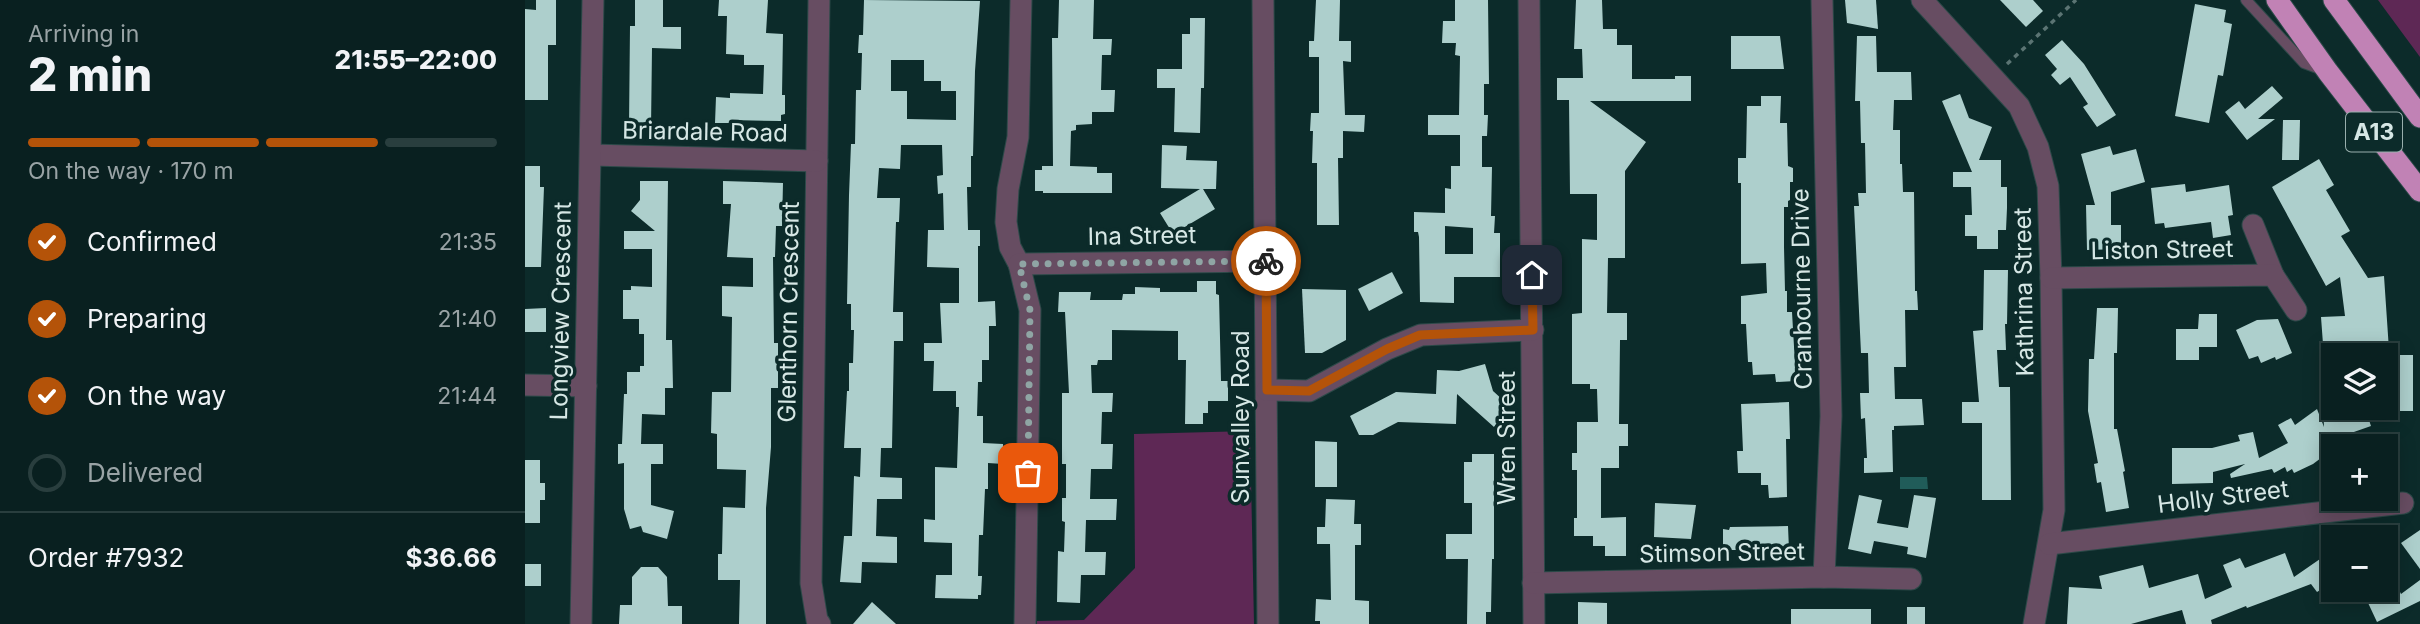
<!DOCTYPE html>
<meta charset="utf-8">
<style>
body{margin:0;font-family:Inter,sans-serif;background:#122829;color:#f1f3f6;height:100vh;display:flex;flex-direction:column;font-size:26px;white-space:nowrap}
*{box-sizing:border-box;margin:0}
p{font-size:23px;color:#99a3a5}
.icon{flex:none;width:38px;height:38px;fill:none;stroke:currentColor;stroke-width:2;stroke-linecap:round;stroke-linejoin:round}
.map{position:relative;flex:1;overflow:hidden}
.panel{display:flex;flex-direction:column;background:#092020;width:525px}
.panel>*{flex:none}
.tools{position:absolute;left:1796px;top:343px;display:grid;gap:14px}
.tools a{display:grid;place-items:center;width:77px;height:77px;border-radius:0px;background:#092020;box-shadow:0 4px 18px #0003,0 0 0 2px #293e3e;font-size:35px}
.pin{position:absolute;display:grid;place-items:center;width:60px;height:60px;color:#fff;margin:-30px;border-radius:14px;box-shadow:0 4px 10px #0006}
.courier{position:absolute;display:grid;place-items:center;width:70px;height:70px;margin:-35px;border:5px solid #b45309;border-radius:50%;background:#fff;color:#222;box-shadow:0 2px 9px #0007}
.summary em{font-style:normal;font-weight:800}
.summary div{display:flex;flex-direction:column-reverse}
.summary{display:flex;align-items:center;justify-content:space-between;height:119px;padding:0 28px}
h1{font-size:46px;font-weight:800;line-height:52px}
.bar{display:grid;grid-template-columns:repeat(4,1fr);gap:10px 7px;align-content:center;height:84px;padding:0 28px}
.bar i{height:9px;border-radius:5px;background:#293e3e}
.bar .active{background:#b45309}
.bar p{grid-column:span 4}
.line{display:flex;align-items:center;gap:18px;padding:0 28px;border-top:2px solid #293e3e}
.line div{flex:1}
ol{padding:0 28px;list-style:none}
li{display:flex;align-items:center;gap:21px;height:77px}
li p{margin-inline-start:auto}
li .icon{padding:7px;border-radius:50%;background:#b45309;color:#fff;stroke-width:4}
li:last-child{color:#99a3a5}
li i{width:38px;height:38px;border:4px solid #293e3e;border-radius:50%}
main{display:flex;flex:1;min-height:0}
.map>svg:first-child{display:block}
</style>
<main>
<section class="panel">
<div class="summary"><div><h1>2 min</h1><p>Arriving in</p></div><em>21:55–22:00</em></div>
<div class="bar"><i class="active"></i><i class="active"></i><i class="active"></i><i></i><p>On the way · 170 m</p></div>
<ol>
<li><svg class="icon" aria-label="check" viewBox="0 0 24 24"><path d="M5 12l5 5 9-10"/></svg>Confirmed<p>21:35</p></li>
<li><svg class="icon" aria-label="check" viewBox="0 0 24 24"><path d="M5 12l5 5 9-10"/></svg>Preparing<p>21:40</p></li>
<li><svg class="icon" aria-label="check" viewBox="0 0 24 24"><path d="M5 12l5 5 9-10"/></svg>On the way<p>21:44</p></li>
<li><i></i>Delivered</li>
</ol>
<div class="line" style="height:91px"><div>Order #7932</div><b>$36.66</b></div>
</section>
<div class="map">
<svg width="1895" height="624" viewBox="0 0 1895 624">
<rect width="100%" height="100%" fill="#0c2b2a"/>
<g fill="#5e2855">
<path d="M1853,0H1895V57Z"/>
<path d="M725,431L729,624H512V621L559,620L610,568L609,434Z"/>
</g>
<path fill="#205c59" d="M1375,477H1402L1403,489H1375Z"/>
<g fill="#adcfcc" fill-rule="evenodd">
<path d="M11,0H31V45H23V100H0V9L11,10Z"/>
<path d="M110,0H138V27H156V49L127,48L126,128L104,127L105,26H110Z"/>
<path d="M194,0H243L241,33L258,34L257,95H260V114L256,115V121L205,120V123H190L191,97L205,98V93L238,94L239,65H219V55L201,54L202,16H193Z"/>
<path d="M339,0L455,1L450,71L448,156H446V187H442L443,230H455V246H453V302L470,301L471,326H464V360H457V382H453L452,416H458V443L478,444V464L463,463V489H460L458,535H454L453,576H457L456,595H453V599L410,598L411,575H427V543L399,542V519L410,520V467L432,468L434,407H431V391H408L409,361H399V343H417L415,303H434V268L402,267L403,230H419L418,193L413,194L412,176L418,175L417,145H376L375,169L354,168L352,198H375L374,222H371L368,312H378V341H369L367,448H356L355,477L377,478V499H352L351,536L372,537V563L337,562L336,583L315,582L319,536H327L329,476L335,477L336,448H319L322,391H324V363H328L329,330H326V304H322L324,195L326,144H330L331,90H336L337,53H333L334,35H338ZM366,60H399V81H416V91H431V120L382,119V91H366Z"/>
<path d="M534,0H569L568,39H587L586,55H577L576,90H590L589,112H567V124L551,125V130L546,131L545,166L572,167V173H587V193H518V191H510V170H517V166H528L527,38H533Z"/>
<path d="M791,0H815L814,41H826V62L818,61L820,115H840L839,132L818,131V158H813L814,225H792V163H787L788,131H785L786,113H794V57H784V41H789Z"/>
<path d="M930,0H963L964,84H959V115H963L962,136H957V167H967L966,216H970L969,233H975V277H929V303L895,302L894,237L893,232H889V212L920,213V226V188L926,189V166H935V135H903V115H934L935,56L930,55L931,43H917L918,21H930ZM920,226L948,228V254H920Z"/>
<path d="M1051,0H1077L1078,29H1092V45H1107V79H1150V76H1166V101H1065L1121,142L1100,171V258H1083L1082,313H1102V340H1095L1094,424H1103V446H1094V468H1076V518L1101,517V556H1080V546H1068V536H1049V518H1052V470H1047V453H1052V422H1073L1072,389H1065V384H1047V314L1057,313V239L1072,240V194H1045L1044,100H1032V78H1058L1057,49H1049Z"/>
<path d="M1320,0H1351L1353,29L1322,23Z"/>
<path d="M1475,0H1508L1518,11L1501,27Z"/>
<path d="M1670,4L1701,10L1699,22L1707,24L1698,76L1693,75L1684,123L1650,116Z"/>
<path d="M665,18H680L679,88H676L675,133L649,132L650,88H632V69H657V34H665Z"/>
<path d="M1206,36H1255L1259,69H1206Z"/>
<path d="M1332,36H1351L1352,72H1386L1387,100H1369L1368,130H1375V164H1377L1378,192H1389L1390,291H1392L1393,310H1380L1381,367H1369L1370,399H1397L1399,425L1369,426V430H1367L1368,472L1339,473V458H1342L1340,418L1336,419L1335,393H1344L1343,353H1336L1329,206H1334L1333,193H1341L1340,143H1336L1335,101H1330Z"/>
<path d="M1537,40L1559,64L1591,115L1572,127L1558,107L1563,104L1545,77L1535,85L1526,75L1532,69L1520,55Z"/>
<path d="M1747,86L1758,98L1733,119H1750L1722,140L1700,112L1714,101L1720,109Z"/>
<path d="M1435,94L1444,118L1467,127L1454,160H1476V187H1482V208L1481,230H1473V249H1452V236H1440V215H1447L1446,187H1428V172H1447L1417,101Z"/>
<path d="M1236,96H1256L1255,123H1262L1263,166L1268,168V182H1265V200L1263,201V207H1259V247L1260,291H1262V312H1267L1271,381L1251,382L1250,374L1228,375L1227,362H1223L1221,324H1216V296L1242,293L1241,263L1216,264V183H1213V158H1221L1222,106H1236Z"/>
<path d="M1758,120H1775L1774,160H1757Z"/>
<path d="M637,145L662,146L661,160L692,161L691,189H678L690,209L648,234L635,213L675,189L636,188Z"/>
<path d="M1585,146L1588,155L1611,149L1620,182L1586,192V225H1596V249L1562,250L1561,205H1570L1556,154Z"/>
<path d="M1794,159L1809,185L1801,190L1825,231L1816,236L1843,278L1859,276L1864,350L1803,353L1802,343L1798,344L1796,317L1820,316L1815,277L1801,286L1747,187Z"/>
<path d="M0,166H15V187H19L16,267H0Z"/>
<path d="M115,181H143L141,340H147L148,388H140V415L117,414L116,444H138V464H126V505L149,511L142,539L118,532L116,526L105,529L99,509V463L93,464V444H97L99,394H102V372H115V366H119V334H114V319H98V290H106V286L127,287V249H99V231H130L106,211L115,200Z"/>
<path d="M198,181L258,183L257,226H251L250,257H248L249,343H253V388H246V447L241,508V624H214L215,580H193V554H197L198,507L220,508L221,470L192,469V434L186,433L187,392H206L207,317L197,316V286L228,287V258L202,257L206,204H198Z"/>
<path d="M1660,184L1661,192L1704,185L1708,215L1703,216L1706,235L1688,238L1686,222L1640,228L1639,223L1630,224L1626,188Z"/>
<path d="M1459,270H1483L1482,324H1480L1481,350H1472L1474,387H1485L1486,500H1457V423H1437V402H1454L1448,331L1458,330Z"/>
<path d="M867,272L878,293L844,311L833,289Z"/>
<path d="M672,281H691V294L694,295L696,381H703V401H683V413H678V424H660L661,360H653V331L587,330V360H573L572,365H566L567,393H588L587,412H577L576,444H588L587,469H566L565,499H592L591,520H561L560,552H581L580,575H556L555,603L532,602L533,551L539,552L540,522L537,521V498H541V464H537V393H544L540,312H533L534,292H566L565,300H597L598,294H610V287L635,288V292H672Z"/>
<path d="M777,289L821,290V340L797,353H780Z"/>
<path d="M21,308V332H0V309Z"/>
<path d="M1572,308H1593L1592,353H1589V429H1592L1600,471L1598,472L1604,508L1581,512L1576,482L1572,483L1569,464L1573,463L1563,411L1564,359H1569Z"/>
<path d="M1674,314H1692V347H1674V360H1651V329H1673Z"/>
<path d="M1753,319L1767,353L1751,360L1750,357L1736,363L1733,356L1724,359L1711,330L1732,320Z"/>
<path d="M1866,355H1888V411H1860V360Z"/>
<path d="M960,364L968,391L979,401L974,406L982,413L969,427L932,394L931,424L873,422L848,435H834L825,416L871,392L911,394L912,370L934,371Z"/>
<path d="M1264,402L1265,439H1261L1262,497L1244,498L1243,485H1236V473H1213L1212,451H1218L1216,404Z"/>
<path d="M1798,408H1840L1846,426L1826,433L1836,446H1808V449L1788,464L1769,473L1767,469L1762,472L1760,467L1749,473L1747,469L1706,478L1705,474L1720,464L1688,472V483L1647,484V448H1687L1715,441L1713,435L1728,432L1734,458L1763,443L1753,425L1766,418L1770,425L1792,409L1799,427Z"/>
<path d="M790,441L812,442V487H790Z"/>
<path d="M947,454H969V559H967L966,612H961V624H942L943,559H921V534H947V503H939V462H947Z"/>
<path d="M0,460H15V483H20V500H15V523H0Z"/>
<path d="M1334,495L1357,500L1352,523L1383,528L1389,495L1411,498L1401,558L1382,554L1383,547L1349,541L1346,554L1323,549Z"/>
<path d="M801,499L830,500L829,524H836V545H830V600L844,601V624H795V621H790L791,599L806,600L805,544H792V527H800Z"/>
<path d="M1130,503L1171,505L1166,539L1129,537Z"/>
<path d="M1263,526L1264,550H1198V529L1204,530L1205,527Z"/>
<path d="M1895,530V569L1876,543Z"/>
<path d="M1808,550V582L1792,592L1786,584L1722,608L1721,606L1686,620L1687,624H1661L1657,610L1606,624H1542L1544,587L1577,589L1574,576L1618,565L1624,588L1673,574L1680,599L1707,587L1698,565L1715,558L1720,568L1760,553L1769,577Z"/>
<path d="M1860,561L1876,594L1895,580V601L1852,622L1837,590H1860Z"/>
<rect x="0" y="564" width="16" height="22"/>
<path d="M116,567H133L142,577L143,606H157V624H94L95,605H107V577Z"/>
<path d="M347,602L371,624H328Z"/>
<path d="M1053,602L1082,603V624H1053Z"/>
<rect x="1382" y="607" width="18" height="17"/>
<rect x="1266" y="609" width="80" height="15"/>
</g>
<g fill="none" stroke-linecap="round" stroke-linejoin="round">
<defs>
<path id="lane" d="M1721,0L1779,63L1798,70"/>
<g id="street">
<path d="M294,0L286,583L292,620L295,624"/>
<path d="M496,0L493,137L483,189L481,222L485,247L494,264L505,310L500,624"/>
<path d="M738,0L743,624"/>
<path d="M1004,0L1009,624"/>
<path d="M1297,0L1306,416L1299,577"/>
<path d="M1397,0L1494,106L1513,147L1523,186L1526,278L1529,510L1509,624"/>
<path d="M66,155L292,161"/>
<path d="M1728,225L1748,275"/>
<path d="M494,264L741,261"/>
<path d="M1526,278L1748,275L1771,310"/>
<path d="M0,385L61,386"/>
<path d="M742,390L784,391L862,349L896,335L1008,330"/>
<path d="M1524,544L1878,503"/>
<path d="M1008,583L1299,577L1386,579"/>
<path d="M56,624L68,0"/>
</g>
<g id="highway">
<path d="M1752,0L1803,72L1895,191"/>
<path d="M1809,0L1895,117"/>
</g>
</defs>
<use href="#lane" stroke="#2c4948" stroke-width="12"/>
<use href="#street" stroke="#2c4948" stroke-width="23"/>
<use href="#highway" stroke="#2c4948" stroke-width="23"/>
<path stroke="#5b7473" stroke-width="3.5" stroke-dasharray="5 5" stroke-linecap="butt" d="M1482,64L1551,0"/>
<use href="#lane" stroke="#674d62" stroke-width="10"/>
<use href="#street" stroke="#674d62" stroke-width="21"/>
<use href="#highway" stroke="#c182b5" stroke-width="21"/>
</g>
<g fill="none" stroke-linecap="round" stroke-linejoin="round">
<path stroke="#8fa5a4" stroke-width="7" stroke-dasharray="0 12.6" d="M503,473L505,310L494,264L741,261"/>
<path stroke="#b45309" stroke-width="9" d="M741,261L742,390L784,391L862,349L895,335L1008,330L1007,275"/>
</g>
<g text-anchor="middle" stroke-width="7" stroke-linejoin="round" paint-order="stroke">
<rect fill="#0c2b2a" stroke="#99afad" stroke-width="2" x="1821" y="112.5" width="56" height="39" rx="5"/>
<g font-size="23" font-weight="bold" fill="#d6e7e5">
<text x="1849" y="140">A13</text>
</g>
<g font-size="24" fill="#d6e7e5" stroke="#0c2b2a">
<text transform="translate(180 132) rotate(1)" y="8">Briardale Road</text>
<text transform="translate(617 236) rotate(-1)" y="8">Ina Street</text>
<text transform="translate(1637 250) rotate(-1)" y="8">Liston Street</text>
<text transform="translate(1277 289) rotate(-91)" y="8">Cranbourne Drive</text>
<text transform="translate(1499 292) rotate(-91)" y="8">Kathrina Street</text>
<text transform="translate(36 311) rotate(-89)" y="8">Longview Crescent</text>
<text transform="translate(264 312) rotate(-89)" y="8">Glenthorn Crescent</text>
<text transform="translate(716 417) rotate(-90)" y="8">Sunvalley Road</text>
<text transform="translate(982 438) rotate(-90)" y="8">Wren Street</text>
<text transform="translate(1698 497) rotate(-7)" y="8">Holly Street</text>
<text transform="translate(1197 553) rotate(-1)" y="8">Stimson Street</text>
</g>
</g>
</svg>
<div class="tools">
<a><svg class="icon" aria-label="layers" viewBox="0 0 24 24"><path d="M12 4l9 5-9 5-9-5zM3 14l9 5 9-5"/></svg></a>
<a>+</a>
<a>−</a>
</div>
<div class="pin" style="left:503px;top:473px;background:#ea580c"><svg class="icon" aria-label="bag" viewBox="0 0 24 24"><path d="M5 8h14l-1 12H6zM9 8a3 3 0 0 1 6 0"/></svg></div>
<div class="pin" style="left:1007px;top:275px;background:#1f2937"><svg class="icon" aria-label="home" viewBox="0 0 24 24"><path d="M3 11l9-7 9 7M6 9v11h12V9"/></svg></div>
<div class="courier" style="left:741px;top:261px"><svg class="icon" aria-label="bike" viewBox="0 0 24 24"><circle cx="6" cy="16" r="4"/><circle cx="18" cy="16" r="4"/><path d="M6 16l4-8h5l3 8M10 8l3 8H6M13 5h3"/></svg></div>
</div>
</main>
